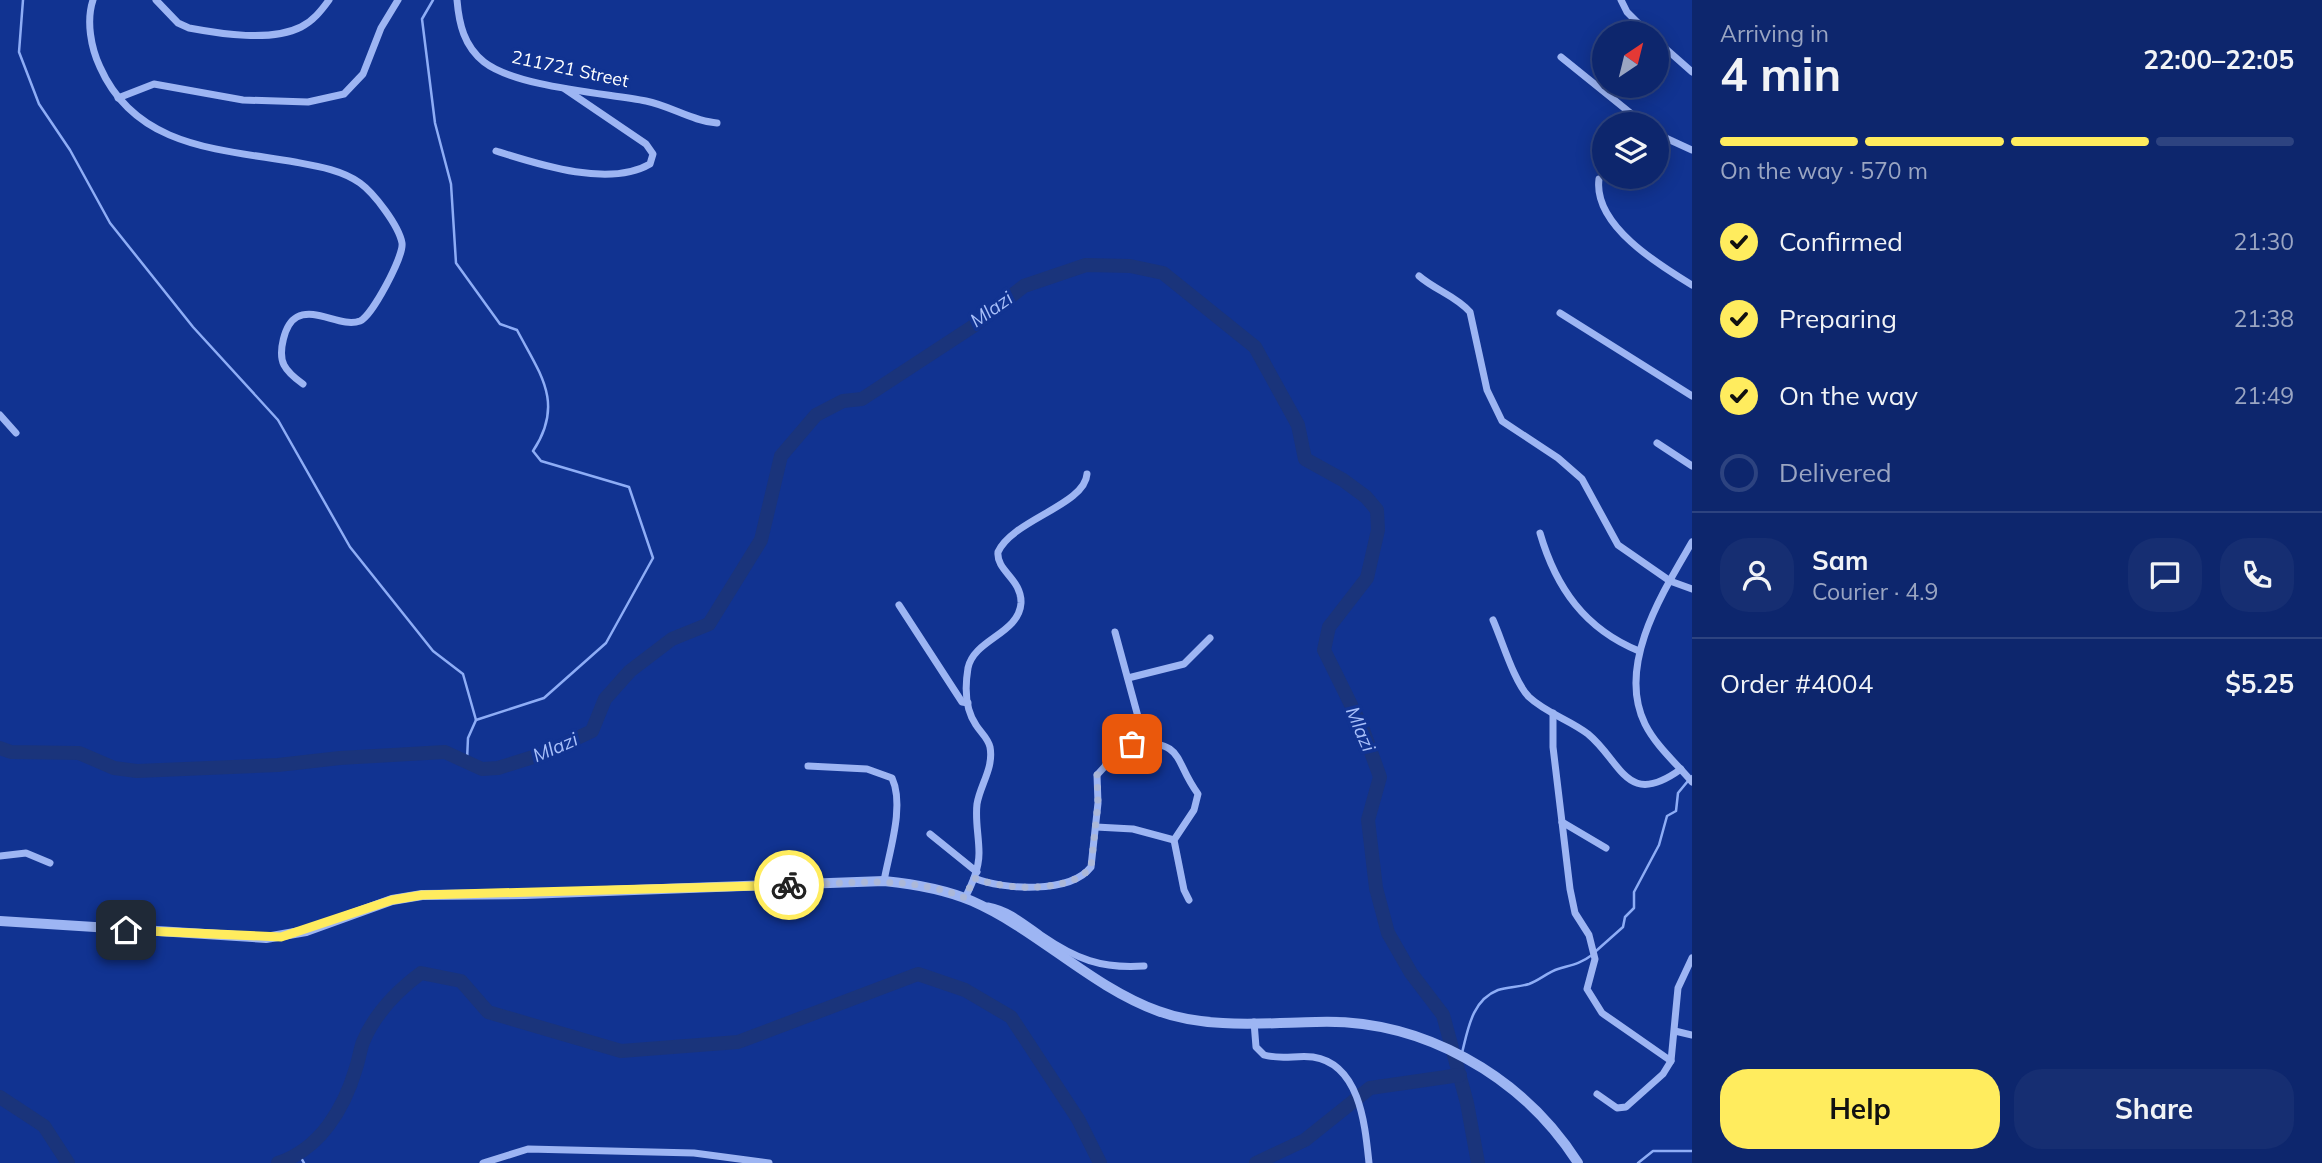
<!DOCTYPE html>
<meta charset="utf-8">
<style>
body{margin:0;font-family:Mulish,sans-serif;background:#162e72;color:#f1f3f6;height:100vh;display:flex;flex-direction:column;font-size:26px;white-space:nowrap}
*{box-sizing:border-box;margin:0}
p{font-size:23px;color:#9aa5c2}
.icon{flex:none;width:38px;height:38px;fill:none;stroke:currentColor;stroke-width:2;stroke-linecap:round;stroke-linejoin:round}
.map{position:relative;flex:1;overflow:hidden}
.details{display:flex;flex-direction:column;background:#0d266d;width:630px}
.details>*{flex:none}
.needle{width:46px;rotate:35deg}
.buttons{position:absolute;left:1592px;top:21px;display:grid;gap:14px}
.buttons a{display:grid;place-items:center;width:77px;height:77px;border-radius:50%;background:#0d266d;box-shadow:0 4px 18px #0003,0 0 0 2px #2d4380;font-size:35px}
.pin{position:absolute;display:grid;place-items:center;width:60px;height:60px;color:#fff;margin:-30px;border-radius:14px;box-shadow:0 4px 10px #0006}
.courier{position:absolute;display:grid;place-items:center;width:70px;height:70px;margin:-35px;border:5px solid #ffec5e;border-radius:50%;background:#fff;color:#222;box-shadow:0 2px 9px #0007}
.overview em{font-style:normal;font-weight:700}
.overview div{display:flex;flex-direction:column-reverse}
.overview{display:flex;align-items:center;justify-content:space-between;height:119px;padding:0 28px}
h1{font-size:46px;font-weight:700;line-height:52px}
.bar{display:grid;grid-template-columns:repeat(4,1fr);gap:10px 7px;align-content:center;height:84px;padding:0 28px}
.bar i{height:9px;border-radius:5px;background:#2d4380}
.bar .on{background:#ffec5e}
.bar p{grid-column:span 4}
.line{display:flex;align-items:center;gap:18px;padding:0 28px;border-top:2px solid #2d4380}
.line div{flex:1}
.round{display:grid;place-items:center;flex:none;width:74px;height:74px;border-radius:28px;background:#162e72}
ol{padding:0 28px;list-style:none}
li{display:flex;align-items:center;gap:21px;height:77px}
li p{margin-inline-start:auto}
li .icon{padding:7px;border-radius:50%;background:#ffec5e;color:#111;stroke-width:4}
li:last-child{color:#9aa5c2}
li i{width:38px;height:38px;border:4px solid #2d4380;border-radius:50%}
.action{display:flex;gap:14px;margin-top:auto;padding:14px 28px}
.action a{flex:1;height:80px;border-radius:28px;background:#ffec5e;color:#111;font-size:28px;font-weight:700;line-height:80px;text-align:center}
.action a+a{background:#162e72;color:#f1f3f6}
main{display:flex;flex:1;min-height:0}
.map>svg:first-child{display:block}
</style>
<main>
<div class="map">
<svg width="1692" height="1163" viewBox="0 0 1692 1163">
<rect width="100%" height="100%" fill="#113391"/>
<g fill="none" stroke-linecap="round" stroke-linejoin="round">
<g stroke="#8eadf6" stroke-width="2.5">
<path d="M23,0L19,52L39,104L70,150L110,223L193,327L278,420L350,547L433,651L463,674L476,720L468,738L467,760"/>
<path d="M433,0L422,19L435,123L451,184L456,263L500,324L517,330C540,374 565,403 533,451L541,461L629,487L653,558L606,643L544,698L476,720"/>
<path d="M1596,951L1623,927L1625,917L1634,908V892L1659,845L1667,816L1676,811L1678,793L1692,776"/>
<path d="M1462,1053C1468,1029 1472,1000 1498,990C1508,987 1519,987 1529,984C1540,980 1548,972 1558,969C1571,965 1580,964 1592,955"/>
<path d="M1458,1071L1461,1059"/>
<path d="M299,1154L304,1163"/>
<path d="M1638,1163L1653,1151H1692"/>
</g>
<g stroke="#1a347b" stroke-width="14">
<path d="M0,748L11,752L79,753L114,768L137,771L278,765L340,758L445,752L482,769L498,768L546,753L592,731L605,699L630,671L672,639L709,624L761,540L781,456L816,415L843,401L862,399L972,327L1024,286L1086,265L1130,266L1163,273L1255,347L1298,425L1305,459L1343,480L1366,497L1377,510L1378,530L1367,578L1329,627L1324,650L1362,727L1380,777L1368,820L1376,888L1388,933L1411,973L1443,1015L1467,1103L1478,1163"/>
<path d="M0,1097L44,1126L68,1163"/>
<path d="M278,1163C320,1149 344,1109 356,1068C359,1059 360,1050 363,1042C375,1013 397,991 421,973L461,981L488,1012L621,1051L738,1042L918,974L965,990L1011,1017L1078,1119L1100,1163"/>
<path d="M1256,1163L1305,1140L1370,1088L1460,1075"/>
</g>
<g stroke="#9db5f3" stroke-width="7">
<path d="M93,0C86,21 91,48 100,67C136,148 219,149 295,162C317,166 342,170 360,183C374,193 399,226 402,243C404,256 372,316 360,321C341,328 316,307 297,317C284,324 278,353 284,365C288,373 296,379 303,384"/>
<path d="M156,0L178,23L189,28C221,34 271,42 301,27C313,21 321,11 329,0"/>
<path d="M457,0C459,24 464,46 484,62C516,87 604,93 646,101C671,106 692,121 717,123"/>
<path d="M1621,0L1627,12L1648,33"/>
<path d="M1657,41L1692,72"/>
<path d="M1561,57L1644,124"/>
<path d="M118,98L154,84L243,100L308,102L344,94L363,74L381,28L398,0"/>
<path d="M1657,134L1692,150"/>
<path d="M496,151C537,164 609,188 650,164L653,154L646,144L565,89"/>
<path d="M1599,179C1593,225 1659,265 1692,285"/>
<path d="M1419,276C1435,290 1456,296 1470,312L1487,390L1502,421L1558,458L1582,479L1618,545L1670,581L1692,589"/>
<path d="M1560,313L1692,396"/>
<path d="M0,415L16,433"/>
<path d="M1657,443L1692,466"/>
<path d="M1540,533C1556,588 1585,629 1639,651"/>
<path d="M1692,542C1663,592 1616,665 1645,724C1656,746 1676,763 1692,782"/>
<path d="M899,605L962,702L968,703"/>
<path d="M1493,620C1502,640 1514,682 1529,697C1546,713 1570,720 1588,734C1622,762 1626,809 1681,769"/>
<path d="M1128,678L1184,664L1210,638"/>
<path d="M1553,713V747L1570,889L1575,913L1589,935L1595,959L1587,989L1602,1013L1671,1061"/>
<path d="M1136,742C1186,743 1173,760 1198,794L1194,810L1174,840L1184,890L1189,900"/>
<path d="M808,766L867,769L892,778C905,806 889,852 884,881"/>
<path d="M1562,822L1606,848"/>
<path d="M1096,827L1133,829L1174,840"/>
<path d="M930,834L977,872"/>
<path d="M0,856L26,853L50,863"/>
<path d="M974,878C1003,890 1070,894 1091,867L1098,803L1097,775L1120,750L1140,737V724L1115,632"/>
<path d="M965,898C972,884 979,869 979,853C979,836 975,821 977,804C980,785 994,768 990,747C988,738 981,733 976,725C965,709 965,686 968,668C974,639 1019,634 1021,603C1022,579 996,571 998,552C1012,520 1085,505 1087,474"/>
<path d="M988,906C1009,910 1024,923 1041,935C1076,959 1101,969 1144,966"/>
<path d="M1254,1022L1256,1047L1264,1055C1280,1060 1297,1055 1313,1057C1360,1064 1365,1125 1369,1163"/>
<path d="M1675,1031L1692,1035"/>
<path d="M1597,1094L1617,1108L1626,1107L1663,1074L1671,1061L1678,988L1692,958"/>
<path d="M483,1163L528,1149L694,1153L769,1163"/>
</g>
<path stroke="#9db5f3" stroke-width="10" d="M0,921L266,938L306,931L392,900L422,895L525,894L884,881C914,884 944,889 972,901C1038,930 1090,986 1158,1011C1206,1029 1266,1023 1316,1022C1421,1018 1522,1075 1578,1163"/>
</g>
<g fill="none" stroke-linecap="round" stroke-linejoin="round">
<path stroke="#acb8d8" stroke-width="7" stroke-dasharray="0 12.6" d="M789,885C848,884 908,874 965,898L974,878C1003,890 1070,894 1091,867L1098,803L1097,775L1119,750L1132,744"/>
<path stroke="#ffec5e" stroke-width="9" d="M126,930L281,937L392,900L422,895L789,885"/>
</g>
<g text-anchor="middle" stroke-width="7" stroke-linejoin="round" paint-order="stroke">
<g font-size="18" fill="#fff" stroke="#113391">
<text transform="translate(570 69) rotate(12)" y="6">211721 Street</text>
</g>
<g font-size="19" font-style="italic" fill="#a9c0fa" stroke="#113391">
<text transform="translate(991 309) rotate(-35)" y="7">Mlazi</text>
<text transform="translate(1361 729) rotate(67)" y="7">Mlazi</text>
<text transform="translate(555 747) rotate(-23)" y="7">Mlazi</text>
</g>
</g>
</svg>
<div class="buttons">
<a><svg class="needle" viewBox="-14 -14 28 28"><path d="M0-13l5 13h-10z" fill="#e53935"/><path d="M0 13l5-13h-10z" fill="#9aa5c2"/></svg></a>
<a><svg class="icon" aria-label="layers" viewBox="0 0 24 24"><path d="M12 4l9 5-9 5-9-5zM3 14l9 5 9-5"/></svg></a>
</div>
<div class="pin" style="left:1132px;top:744px;background:#ea580c"><svg class="icon" aria-label="bag" viewBox="0 0 24 24"><path d="M5 8h14l-1 12H6zM9 8a3 3 0 0 1 6 0"/></svg></div>
<div class="pin" style="left:126px;top:930px;background:#1f2937"><svg class="icon" aria-label="home" viewBox="0 0 24 24"><path d="M3 11l9-7 9 7M6 9v11h12V9"/></svg></div>
<div class="courier" style="left:789px;top:885px"><svg class="icon" aria-label="bike" viewBox="0 0 24 24"><circle cx="6" cy="16" r="4"/><circle cx="18" cy="16" r="4"/><path d="M6 16l4-8h5l3 8M10 8l3 8H6M13 5h3"/></svg></div>
</div>
<section class="details">
<div class="overview"><div><h1>4 min</h1><p>Arriving in</p></div><em>22:00–22:05</em></div>
<div class="bar"><i class="on"></i><i class="on"></i><i class="on"></i><i></i><p>On the way · 570 m</p></div>
<ol>
<li><svg class="icon" aria-label="check" viewBox="0 0 24 24"><path d="M5 12l5 5 9-10"/></svg>Confirmed<p>21:30</p></li>
<li><svg class="icon" aria-label="check" viewBox="0 0 24 24"><path d="M5 12l5 5 9-10"/></svg>Preparing<p>21:38</p></li>
<li><svg class="icon" aria-label="check" viewBox="0 0 24 24"><path d="M5 12l5 5 9-10"/></svg>On the way<p>21:49</p></li>
<li><i></i>Delivered</li>
</ol>
<div class="line" style="height:126px"><a class="round"><svg class="icon" aria-label="person" viewBox="0 0 24 24"><circle cx="12" cy="8" r="4"/><path d="M4 21q1-7 8-7t8 7"/></svg></a><div><b>Sam</b><p>Courier · 4.9</p></div><a class="round"><svg class="icon" aria-label="chat" viewBox="0 0 24 24"><path d="M4 5h16v11H9l-5 4z"/></svg></a><a class="round"><svg class="icon" aria-label="phone" viewBox="0 0 24 24"><path d="M5 4h4l2 5-3 2q2 4 5 5l2-3 5 2v4C11 20 4 13 5 4z"/></svg></a></div>
<div class="line" style="height:91px"><div>Order #4004</div><b>$5.25</b></div>
<div class="action"><a>Help</a><a>Share</a></div>
</section>
</main>
